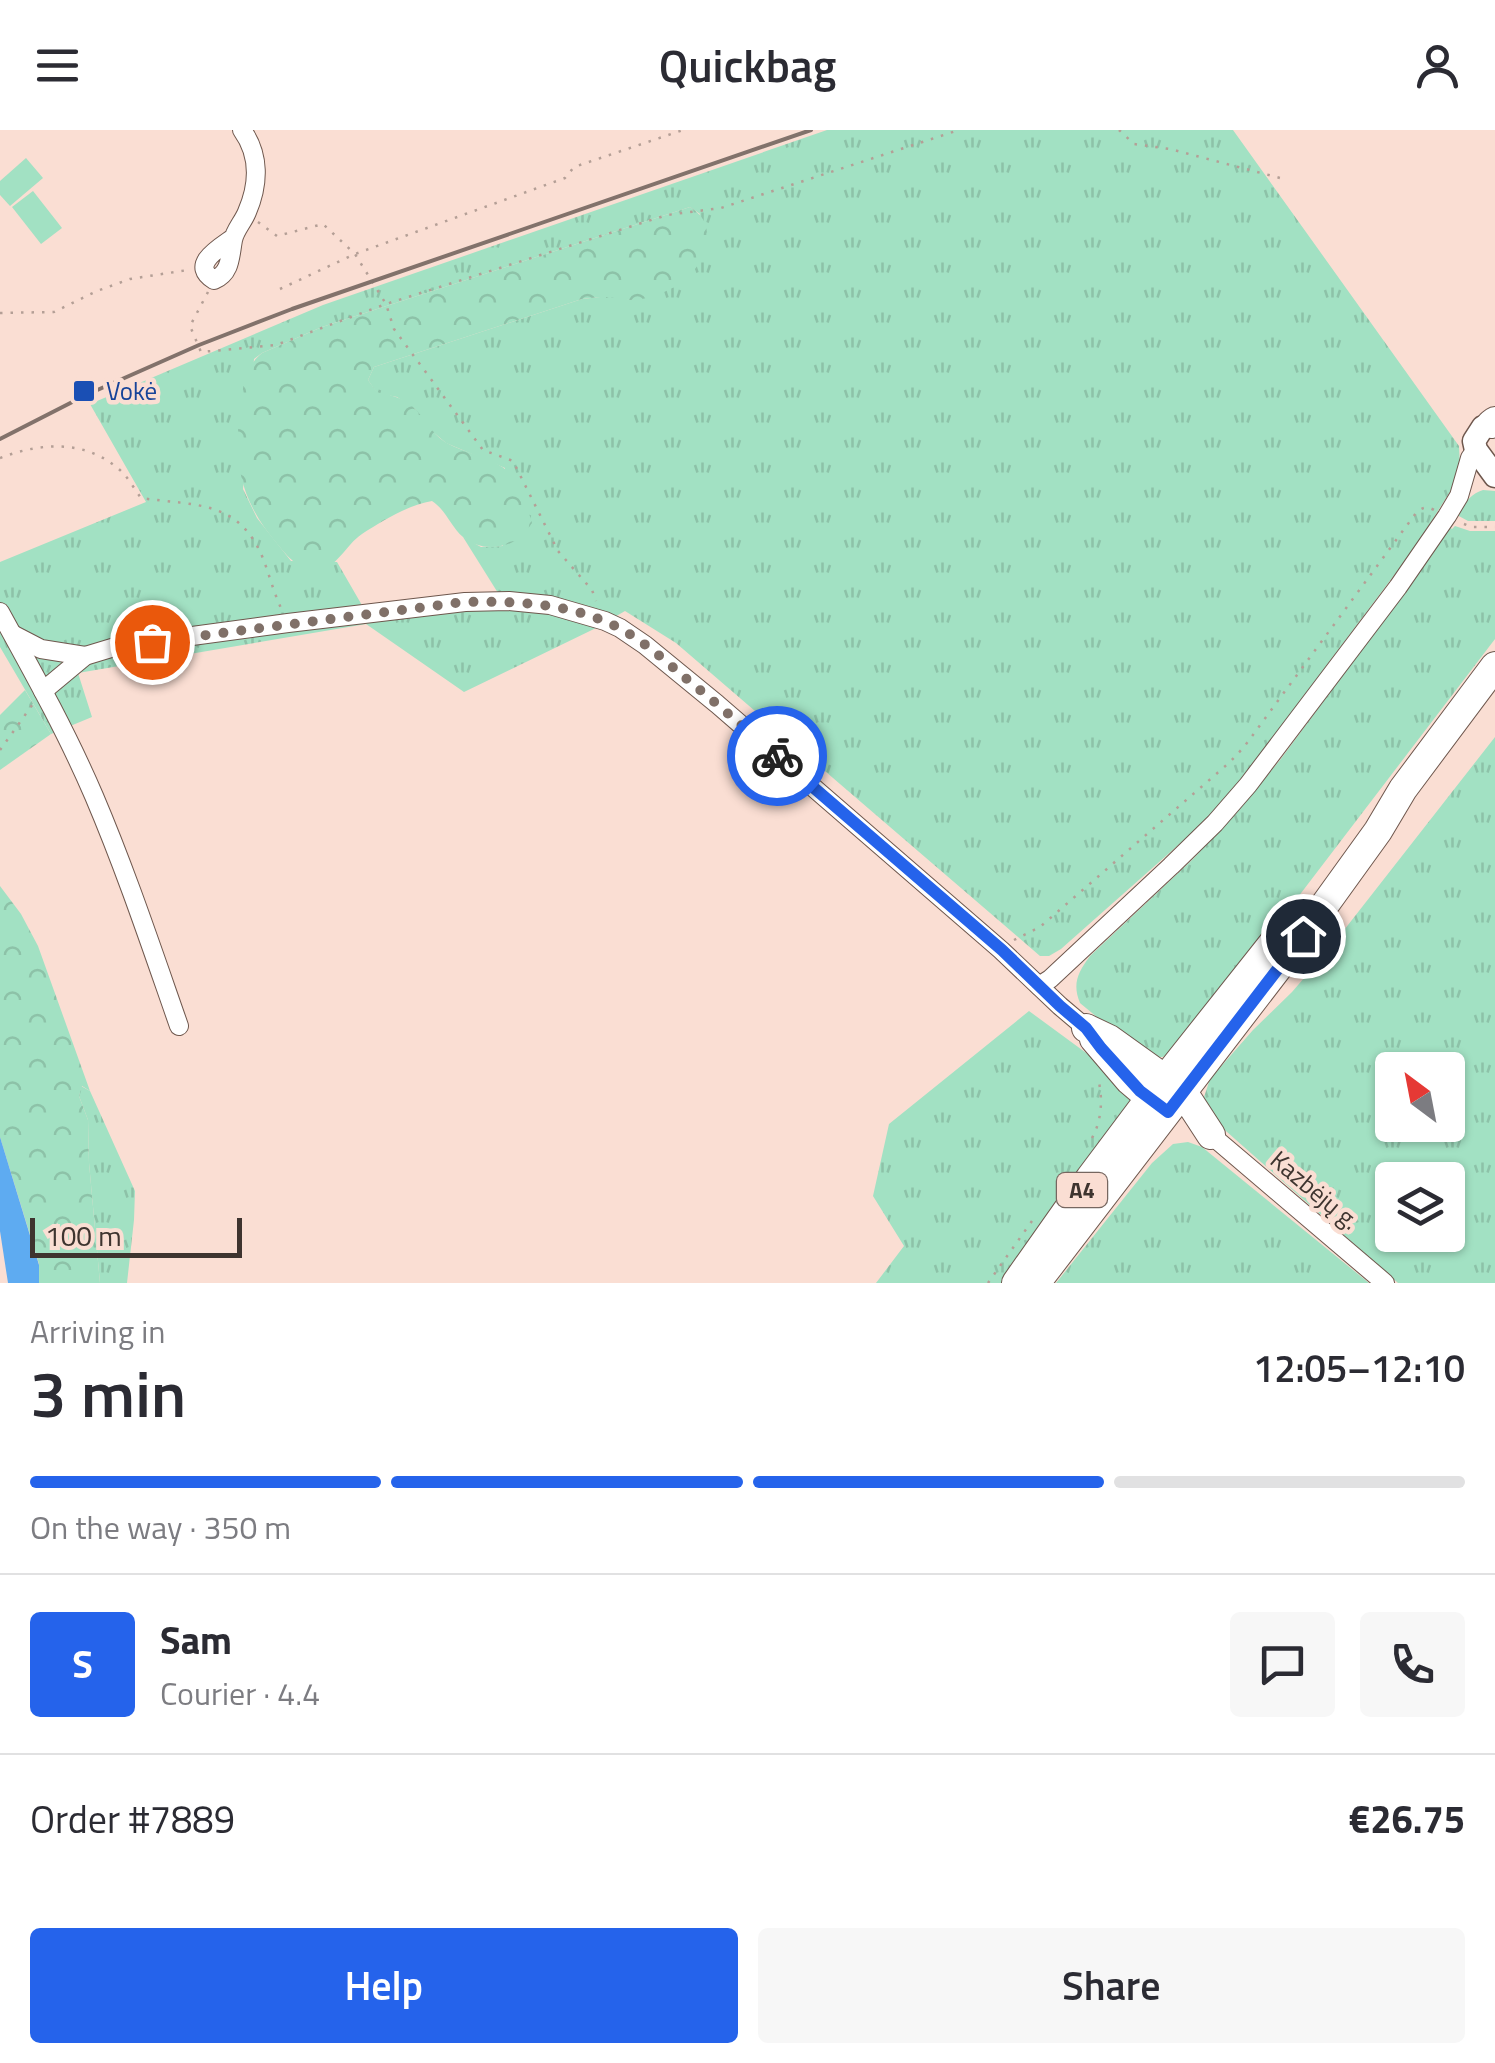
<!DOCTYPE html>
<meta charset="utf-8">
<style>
body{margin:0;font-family:"Titillium Web",sans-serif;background:#f7f7f7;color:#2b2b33;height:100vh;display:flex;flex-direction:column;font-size:38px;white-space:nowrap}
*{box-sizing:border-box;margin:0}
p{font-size:32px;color:#7c7c81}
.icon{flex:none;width:55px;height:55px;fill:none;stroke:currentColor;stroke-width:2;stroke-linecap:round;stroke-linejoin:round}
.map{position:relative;height:1153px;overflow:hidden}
.drawer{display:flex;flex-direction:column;background:#fff;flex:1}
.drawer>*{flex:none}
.needle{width:65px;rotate:328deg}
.buttons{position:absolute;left:1375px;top:922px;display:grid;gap:20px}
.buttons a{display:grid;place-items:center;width:90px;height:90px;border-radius:10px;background:#fff;box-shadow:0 2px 8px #0004;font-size:50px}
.scale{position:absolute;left:30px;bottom:25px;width:212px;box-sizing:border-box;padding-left:10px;border:5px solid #3e342f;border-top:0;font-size:28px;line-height:35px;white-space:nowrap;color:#3e342f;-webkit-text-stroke:8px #faded3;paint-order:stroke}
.pin{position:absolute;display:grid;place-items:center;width:85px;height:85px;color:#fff;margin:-42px;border:5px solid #fff;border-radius:50%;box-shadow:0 2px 10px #0007}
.courier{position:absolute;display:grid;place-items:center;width:100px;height:100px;margin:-50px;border:8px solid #2563eb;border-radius:50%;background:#fff;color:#222;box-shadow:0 2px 12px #0007}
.overview em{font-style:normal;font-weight:600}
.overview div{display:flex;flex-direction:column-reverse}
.overview{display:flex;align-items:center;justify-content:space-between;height:170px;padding:0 30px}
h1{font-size:65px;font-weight:600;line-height:75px}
.bar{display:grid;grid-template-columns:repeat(4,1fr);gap:15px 10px;align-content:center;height:120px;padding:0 30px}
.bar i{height:12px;border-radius:8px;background:#e1e1e2}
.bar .active{background:#2563eb}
.bar p{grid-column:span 4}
.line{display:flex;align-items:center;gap:25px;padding:0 30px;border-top:2px solid #e1e1e2}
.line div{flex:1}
.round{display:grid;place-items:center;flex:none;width:105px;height:105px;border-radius:10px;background:#f7f7f7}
.button{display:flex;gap:20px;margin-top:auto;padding:20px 30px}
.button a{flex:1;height:115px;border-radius:10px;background:#2563eb;color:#fff;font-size:40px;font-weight:600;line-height:115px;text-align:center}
.button a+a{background:#f7f7f7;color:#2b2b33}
header{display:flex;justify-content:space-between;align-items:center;height:130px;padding:0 30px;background:#fff;font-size:45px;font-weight:600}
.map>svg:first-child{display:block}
</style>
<header><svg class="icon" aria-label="menu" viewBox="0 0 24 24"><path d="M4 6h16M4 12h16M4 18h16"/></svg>Quickbag<svg class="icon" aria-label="person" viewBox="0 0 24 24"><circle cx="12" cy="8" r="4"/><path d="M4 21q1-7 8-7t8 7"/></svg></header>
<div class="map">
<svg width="1495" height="1153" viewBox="0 0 1495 1153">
<defs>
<pattern id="grass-tufts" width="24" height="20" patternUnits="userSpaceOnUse" patternTransform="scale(2.5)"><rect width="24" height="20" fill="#a2e1c3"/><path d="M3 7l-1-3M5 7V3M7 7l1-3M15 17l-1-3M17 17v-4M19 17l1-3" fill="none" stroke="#8dc2a8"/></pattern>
<pattern id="forest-crowns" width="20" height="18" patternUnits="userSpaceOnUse" patternTransform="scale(2.5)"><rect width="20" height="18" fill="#a2e1c3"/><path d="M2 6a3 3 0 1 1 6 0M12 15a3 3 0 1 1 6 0" fill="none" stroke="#8dc2a8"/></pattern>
</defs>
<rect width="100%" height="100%" fill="#faded3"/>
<g fill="url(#grass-tufts)" fill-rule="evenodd">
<path d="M827,0H1233L1459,316L1460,337L1456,352L1416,416L1242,648L1202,694L1061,819L1049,826H1040L676,513L625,481L594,499L464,562L366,494L78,543L92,587L51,604L0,517V432L146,372L90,274L323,175ZM690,77L700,84L632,170L609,166L582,169L374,237L368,250L377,263L397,267L415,279L426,296L446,313L505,338L503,416L481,417L463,407L498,463L363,477L337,432L291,431L257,388L243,359L254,229L262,223L322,197Z"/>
<path d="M1483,360L1495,361V391H1468L1457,385C1464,374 1470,364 1483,360Z"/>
<path d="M1455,396L1470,401H1495V509L1182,919C1173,924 1162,930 1151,926C1135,921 1095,885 1080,873C1072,854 1078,842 1090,826L1193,729L1241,677L1280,630L1412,452L1449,397L1452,399Z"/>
<path d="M1495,607V1153H1398L1218,994L1207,978L1204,967L1210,949L1253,900L1292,862L1330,818ZM1392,940H1448V995H1392ZM1392,1050H1448V1105H1392Z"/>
<path d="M1029,881L1119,947L1129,961L1131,971L1003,1153H876L904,1116L873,1066L889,994Z"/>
<path d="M81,956L90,961L135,1061L134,1090L127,1153H100L89,1033L88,990L79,966Z"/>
<path d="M1188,1012L1202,1017L1369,1153H1056L1152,1033L1173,1014Z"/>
</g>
<g fill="url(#forest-crowns)">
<path d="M690,77C704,86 708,95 707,111C704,145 663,170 630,170C622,170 614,167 606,167C598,167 590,168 582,169L374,237L368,250L377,262C391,265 403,268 413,277C425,288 431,303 445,312C467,325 499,327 515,349C524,361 527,378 532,393C529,397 526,403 522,406C506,420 479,421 463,407C451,397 446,380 432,371C408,375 382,391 362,404C345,415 336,441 315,440C298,439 288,427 278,415C238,368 233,330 241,271C244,251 246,236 262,223L322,197Z"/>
<path d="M25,560L51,604L0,640V585Z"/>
<path d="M0,756L21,784L38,816L90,961L82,956L79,966L88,990L89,1033L100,1153H39V1134L0,1007Z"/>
</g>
<g fill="#a2e1c3">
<path d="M26,28L43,48L10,76L0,65V51Z"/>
<path d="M33,61L62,98L41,114L12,77Z"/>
</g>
<path fill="#5eabf1" d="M0,1007L39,1135V1153H8L0,1101Z"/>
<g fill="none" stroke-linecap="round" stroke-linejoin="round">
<defs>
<g id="minor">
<path d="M233,108C219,118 189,135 214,150C231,143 230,126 233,110C235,100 243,92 247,82C259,54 260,25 242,0"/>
<path d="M0,482C33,542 67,603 94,666C126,741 152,819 179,896"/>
<path d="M14,505L41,519L85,526"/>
<path d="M43,561L85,526L118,516L288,493L465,472L509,471L550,475L605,491L620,498L645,515L717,574L1001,820L1060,876L1086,898"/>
<path d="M1039,856L1050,849L1171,736L1215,693L1248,655L1398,457L1447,386L1459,366L1470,328L1476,320"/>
<path d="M1211,1005L1385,1153"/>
</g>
<path id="major" d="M1495,295L1483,297L1474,311L1476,320L1495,346"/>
<g id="highway">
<path d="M1491,294L1495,291"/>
<path d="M1086,898L1109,909L1183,962L1211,1005"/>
<path d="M1094,909L1129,950L1162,978"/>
<path d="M1016,1153L1090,1048L1150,968L1292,789"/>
<path d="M1036,1153L1303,805L1378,701L1403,659L1495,536"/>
</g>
</defs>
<use href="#minor" stroke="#6e574d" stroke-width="20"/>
<use href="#major" stroke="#6e574d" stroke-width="25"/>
<use href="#highway" stroke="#6e574d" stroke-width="30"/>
<g stroke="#b49f96" stroke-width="2.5" stroke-dasharray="2.5 8" stroke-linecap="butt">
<path d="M1119,0L1134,14L1170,19L1280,48"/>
<path d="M258,92L277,106L323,94L355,124L386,174L394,199L483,320L513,331L558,421L592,460L596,471"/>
<path d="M280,159L355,124L565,48L574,37L683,0"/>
<path d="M208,162L190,196L201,222L276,215L386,174L667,85L721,78L959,0"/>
<path d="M0,183L54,182L97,161L130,149L188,140"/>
<path d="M0,328C42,312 87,309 122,342C129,349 135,360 141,368C194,376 237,369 262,426C269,443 273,461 281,478"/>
<path d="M1464,394L1472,397H1495"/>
<path d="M0,620L33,574"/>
<path d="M1014,810L1040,797L1230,632L1244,617L1416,383C1422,377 1427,376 1434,380"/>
<path d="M1092,1008C1102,990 1103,968 1098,948"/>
<path d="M988,1153L1032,1091"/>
</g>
<use href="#minor" stroke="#fff" stroke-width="18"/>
<use href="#major" stroke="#fff" stroke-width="22"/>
<use href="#highway" stroke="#fff" stroke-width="28"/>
<path stroke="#82726b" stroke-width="4" d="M0,309L86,265L199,215L292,179L811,0"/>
</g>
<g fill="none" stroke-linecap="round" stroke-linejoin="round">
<path stroke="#807068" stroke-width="10" stroke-dasharray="0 18" d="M152,512L464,472C516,471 568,473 615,496C640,508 662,528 683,546C715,572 746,599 777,626"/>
<path stroke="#2563eb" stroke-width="12" d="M777,626L1002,820L1060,876L1086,898L1101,918L1140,961L1168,982L1303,806"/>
</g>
<rect fill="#1a4fb4" stroke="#faded3" stroke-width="4" x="72" y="249" width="24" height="24" rx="5"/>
<g text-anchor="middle" stroke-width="9" stroke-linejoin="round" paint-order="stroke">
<rect fill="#faded3" stroke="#766760" stroke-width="2.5" x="1057" y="1043" width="50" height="34" rx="8"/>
<g font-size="22" font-weight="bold" fill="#3e342f">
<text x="1082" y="1068">A4</text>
</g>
<g font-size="25" fill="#164399" stroke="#faded3" text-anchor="start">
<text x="106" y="270">Vokė</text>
</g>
<g font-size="25" fill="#3e342f" stroke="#faded3">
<text transform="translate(1315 1060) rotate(40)" y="9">Kazbėjų g.</text>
</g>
</g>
</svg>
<div class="buttons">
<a><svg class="needle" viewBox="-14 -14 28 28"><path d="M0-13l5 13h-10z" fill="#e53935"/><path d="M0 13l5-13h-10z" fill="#7c7c81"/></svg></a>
<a><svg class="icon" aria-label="layers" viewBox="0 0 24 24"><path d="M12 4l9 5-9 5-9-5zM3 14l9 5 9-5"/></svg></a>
</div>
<div class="scale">100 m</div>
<div class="pin" style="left:152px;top:512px;background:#ea580c"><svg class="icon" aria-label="bag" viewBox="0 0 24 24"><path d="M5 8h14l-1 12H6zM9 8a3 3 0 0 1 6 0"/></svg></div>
<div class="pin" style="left:1303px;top:806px;background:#1f2937"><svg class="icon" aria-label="home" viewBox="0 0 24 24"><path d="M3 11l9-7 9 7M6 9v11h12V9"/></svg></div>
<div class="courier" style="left:777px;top:626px"><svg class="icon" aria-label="bike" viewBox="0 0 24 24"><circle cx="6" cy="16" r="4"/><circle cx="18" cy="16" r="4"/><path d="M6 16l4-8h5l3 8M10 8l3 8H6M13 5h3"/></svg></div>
</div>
<section class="drawer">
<div class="overview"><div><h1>3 min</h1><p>Arriving in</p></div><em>12:05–12:10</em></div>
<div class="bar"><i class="active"></i><i class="active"></i><i class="active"></i><i></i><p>On the way · 350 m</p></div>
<div class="line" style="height:180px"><b class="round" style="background:#2563eb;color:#fff">S</b><div><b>Sam</b><p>Courier · 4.4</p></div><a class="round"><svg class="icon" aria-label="chat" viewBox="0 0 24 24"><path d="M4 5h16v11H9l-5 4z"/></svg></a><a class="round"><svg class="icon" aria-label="phone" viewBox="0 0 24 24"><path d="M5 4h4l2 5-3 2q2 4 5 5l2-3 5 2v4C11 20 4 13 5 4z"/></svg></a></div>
<div class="line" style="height:130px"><div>Order #7889</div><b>€26.75</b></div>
<div class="button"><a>Help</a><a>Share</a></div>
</section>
